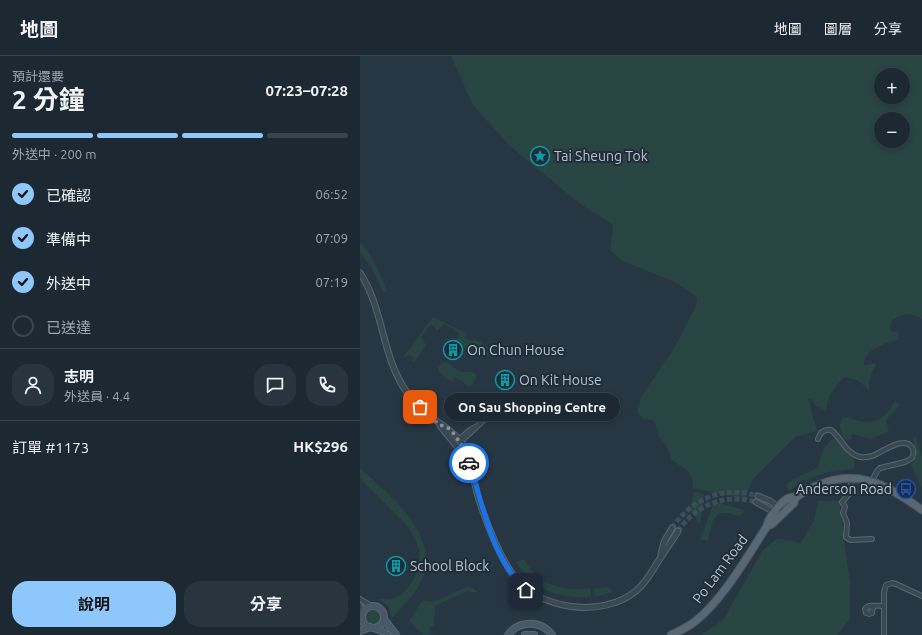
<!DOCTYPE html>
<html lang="zh-TW">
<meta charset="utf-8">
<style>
body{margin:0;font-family:Ubuntu,"Noto Sans TC",sans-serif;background:#29353e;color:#f1f3f6;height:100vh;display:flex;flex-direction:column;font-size:15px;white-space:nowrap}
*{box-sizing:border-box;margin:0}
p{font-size:13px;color:#a0a6ac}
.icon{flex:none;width:22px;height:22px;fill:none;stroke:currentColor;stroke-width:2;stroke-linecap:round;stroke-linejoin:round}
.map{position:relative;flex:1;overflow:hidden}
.sheet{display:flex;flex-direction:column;background:#1c2932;width:360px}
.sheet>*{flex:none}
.fabs{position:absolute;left:514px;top:12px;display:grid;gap:8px}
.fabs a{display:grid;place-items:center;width:36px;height:36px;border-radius:50%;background:#1c2932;box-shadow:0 2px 6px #0003,0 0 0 1px #3a454d;font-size:20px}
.pin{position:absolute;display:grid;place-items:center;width:34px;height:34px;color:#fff;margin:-17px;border-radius:8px;box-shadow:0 2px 6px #0006}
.courier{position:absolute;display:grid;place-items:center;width:40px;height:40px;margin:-20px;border:3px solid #1a73e8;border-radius:50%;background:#fff;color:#222;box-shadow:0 1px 5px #0007}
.bubble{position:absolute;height:28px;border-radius:14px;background:#1c2932;box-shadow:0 2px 6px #0003,0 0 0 1px #3a454d;font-size:13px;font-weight:700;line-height:28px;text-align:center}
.head em{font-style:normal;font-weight:700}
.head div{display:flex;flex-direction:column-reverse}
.head{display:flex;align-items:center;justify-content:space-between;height:68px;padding:0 12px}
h1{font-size:26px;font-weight:700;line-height:30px}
.bar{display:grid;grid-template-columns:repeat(4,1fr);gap:6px 4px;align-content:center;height:48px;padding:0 12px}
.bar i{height:5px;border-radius:3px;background:#3a454d}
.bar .current{background:#8ec8fb}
.bar p{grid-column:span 4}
.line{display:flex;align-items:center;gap:10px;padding:0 12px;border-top:1px solid #3a454d}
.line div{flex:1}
.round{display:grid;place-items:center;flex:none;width:42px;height:42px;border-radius:16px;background:#29353e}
ol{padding:0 12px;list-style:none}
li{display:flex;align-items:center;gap:12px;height:44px}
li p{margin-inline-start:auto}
li .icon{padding:4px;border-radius:50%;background:#8ec8fb;color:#111;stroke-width:4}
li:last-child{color:#a0a6ac}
li i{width:22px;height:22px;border:2px solid #3a454d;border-radius:50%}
.button{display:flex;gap:8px;margin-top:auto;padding:8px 12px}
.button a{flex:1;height:46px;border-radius:16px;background:#8ec8fb;color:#111;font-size:16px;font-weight:700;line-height:46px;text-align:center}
.button a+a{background:#29353e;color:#f1f3f6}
header{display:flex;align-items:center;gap:24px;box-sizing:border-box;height:56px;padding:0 20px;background:#1c2932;border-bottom:1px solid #3a454d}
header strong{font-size:19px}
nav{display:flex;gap:22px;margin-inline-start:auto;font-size:14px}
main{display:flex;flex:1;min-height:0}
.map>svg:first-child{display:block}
</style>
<header>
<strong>地圖</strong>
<nav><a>地圖</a><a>圖層</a><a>分享</a></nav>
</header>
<main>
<section class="sheet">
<div class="head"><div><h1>2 分鐘</h1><p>預計還要</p></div><em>07:23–07:28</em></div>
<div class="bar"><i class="current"></i><i class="current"></i><i class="current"></i><i></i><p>外送中 · 200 m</p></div>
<ol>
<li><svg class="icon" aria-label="check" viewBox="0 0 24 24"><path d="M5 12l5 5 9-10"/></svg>已確認<p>06:52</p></li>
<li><svg class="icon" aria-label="check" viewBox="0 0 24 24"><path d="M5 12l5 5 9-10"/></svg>準備中<p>07:09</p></li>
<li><svg class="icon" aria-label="check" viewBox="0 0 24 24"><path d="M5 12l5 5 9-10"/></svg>外送中<p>07:19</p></li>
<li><i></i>已送達</li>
</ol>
<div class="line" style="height:72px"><a class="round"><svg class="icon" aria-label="person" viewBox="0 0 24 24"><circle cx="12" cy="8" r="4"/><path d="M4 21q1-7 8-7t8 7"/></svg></a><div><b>志明</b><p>外送員 · 4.4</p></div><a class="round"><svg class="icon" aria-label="chat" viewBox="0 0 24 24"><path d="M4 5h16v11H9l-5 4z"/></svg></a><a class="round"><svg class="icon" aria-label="phone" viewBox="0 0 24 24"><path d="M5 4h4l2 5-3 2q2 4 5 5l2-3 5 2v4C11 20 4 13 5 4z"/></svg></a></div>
<div class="line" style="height:52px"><div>訂單 #1173</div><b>HK$296</b></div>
<div class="button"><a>說明</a><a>分享</a></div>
</section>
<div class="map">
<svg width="562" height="579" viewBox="0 0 562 579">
<rect width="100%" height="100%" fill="#263743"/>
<g fill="#284443" fill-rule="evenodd">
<path d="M91,0H562V263C548,255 544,258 531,265L530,273L533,276H538L539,283C526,288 504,292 504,309L516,307C516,312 513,314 511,319C509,324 509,329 509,335C500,325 497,322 483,322C475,331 466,342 467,355L456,350L452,343H448L457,375L435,381L393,423L384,443L333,432L332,423L329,416L312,404L307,391L299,380L296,368L292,364L282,362L277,356L281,341L314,292L336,250L337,242L326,233L308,223L262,205L250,194L253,169L219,147L149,89L112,48ZM521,19H543V41H521ZM521,63H543V85H521Z"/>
<path d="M0,186C13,201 20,217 27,235L23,236L12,212L0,196Z"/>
<path d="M73,261L107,278L105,281L112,286L114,283L136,295L132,300L130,298L128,300L118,293L113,292L109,297L100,290L102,288L101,287L97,288L95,286L100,278L94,273L84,268L79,273L77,274L72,269H70L61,281L66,289L54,306L52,305L54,302L49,299L45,302L44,300Z"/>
<path d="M84,306C91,307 94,312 99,315C105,318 110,314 116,318V323L110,331L95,321L92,326C84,320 71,314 84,306Z"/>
<path d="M535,345L540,349L526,364L529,375L511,383L491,378L492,383L485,385C481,376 477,369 483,361C489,361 493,364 499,365C517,370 527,359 535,345Z"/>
<path d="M555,380L562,400V433L551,409L556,401L553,382Z"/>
<path d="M474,381L494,403L495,413L468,416L442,425L430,435L428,434L426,429L430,425L457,412L463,393Z"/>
<path d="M0,412C28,438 79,477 63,521C57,538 43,549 32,562L28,550L19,543C23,543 28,544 31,543C50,537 63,513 59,494C57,486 52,476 47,469L0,422Z"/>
<path d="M334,436L344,438L340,469L330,452Z"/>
<path d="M479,444L490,527V563L477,579H341L363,564L403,494L418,482L441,487L454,464L458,445Z"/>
<path d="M354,446H361L365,449L385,454L380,460L367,457H359L353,464L348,484H340Z"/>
<path d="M164,503C179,531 202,534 231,533V541C200,543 172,534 156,506Z"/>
<path d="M107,531L113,532L118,537L107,535L75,550L74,570L70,571L69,578L75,579H64L49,565L63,544L73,546Z"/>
<path d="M248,531L253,536L235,541L234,533Z"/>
<circle cx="13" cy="561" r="8"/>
</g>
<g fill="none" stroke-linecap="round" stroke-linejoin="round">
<g stroke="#3c4c58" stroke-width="5" stroke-dasharray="5 2.5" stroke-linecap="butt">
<path d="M312,472C333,442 363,429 398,440"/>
<path d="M318,475C336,449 364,437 396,446"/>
</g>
<defs>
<g id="minor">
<path d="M458,383C460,377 464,373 471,374C482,382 485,397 500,401C504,402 508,401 512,400C521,397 543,380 551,390C554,393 554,398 552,402L545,406L520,412L517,415L512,425"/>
<path d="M98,384L110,374L115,371"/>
<path d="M100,386C110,378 142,344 153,344L157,349V353L153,356L141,354L135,355"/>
<path d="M492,422L490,437L482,446L485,451L483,457L487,467L486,481L490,484L512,483"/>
<path d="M0,543L11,550"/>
<path d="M0,549L2,558"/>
<path d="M513,550L512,557L509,558L506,557L505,553C508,548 518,550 524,550"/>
<path d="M524,579V536L526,529L532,527L536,528L562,540"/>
</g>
<g id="tertiary">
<path d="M0,217C24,253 21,299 46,335C52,343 59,351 66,357C80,369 108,382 107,403C113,416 115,430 119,444C127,468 137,495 151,516C175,554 242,563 276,535C288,525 293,513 301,501C307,492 313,484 318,475"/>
<path d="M80,369C84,376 90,381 94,387C99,393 101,399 107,403"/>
<path d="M398,440L410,445L420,452"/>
<path d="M396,446L414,456"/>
<path d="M301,498L304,486L312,472"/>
</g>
<g id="secondary">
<circle cx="13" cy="561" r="11"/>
<path d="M24,563L36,579"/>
<path d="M14,572L22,575L27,579"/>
<path d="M0,575L10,571"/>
<path d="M148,579C159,564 181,564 192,579"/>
<path d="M165,579H174"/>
</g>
<g id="primary">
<path d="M432,444C482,408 516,420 562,454"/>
<path d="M407,470L412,468L434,447L435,441"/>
<path d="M311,579C317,576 324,573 330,569C360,549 387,501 407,470C408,462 421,445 429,442C431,441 433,441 436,441"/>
</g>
</defs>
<use href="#minor" stroke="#586670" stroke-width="6"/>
<use href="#tertiary" stroke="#586670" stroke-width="7"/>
<use href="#secondary" stroke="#586670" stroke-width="8"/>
<use href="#primary" stroke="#47545f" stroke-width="9"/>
<use href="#minor" stroke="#3a4852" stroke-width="4"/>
<use href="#tertiary" stroke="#3a4852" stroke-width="5"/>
<use href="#secondary" stroke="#485866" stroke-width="6"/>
<use href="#primary" stroke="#586772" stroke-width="7"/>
</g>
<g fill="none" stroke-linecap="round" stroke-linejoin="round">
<path stroke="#84929c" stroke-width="4" stroke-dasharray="0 7.2" d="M60,351L80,369L87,371L94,378L106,395L109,407"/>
<path stroke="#1a73e8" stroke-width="5" d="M109,407C123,449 132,503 166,534"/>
</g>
<defs>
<symbol id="sight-ring" viewBox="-11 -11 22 22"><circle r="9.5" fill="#1f2d38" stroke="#0f9aa8" stroke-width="1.5"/><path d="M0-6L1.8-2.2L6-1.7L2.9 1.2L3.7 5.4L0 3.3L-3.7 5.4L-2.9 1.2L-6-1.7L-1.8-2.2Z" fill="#0f9aa8"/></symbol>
<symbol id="building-ring" viewBox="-11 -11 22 22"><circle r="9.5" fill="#1f2d38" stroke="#0f9aa8" stroke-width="1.5"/><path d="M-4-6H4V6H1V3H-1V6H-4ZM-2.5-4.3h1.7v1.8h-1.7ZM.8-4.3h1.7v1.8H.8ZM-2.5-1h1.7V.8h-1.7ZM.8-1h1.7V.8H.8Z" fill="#0f9aa8"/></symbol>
<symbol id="bus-ring" viewBox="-11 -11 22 22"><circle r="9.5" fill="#1f2d38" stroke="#1a4fb4" stroke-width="1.5"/><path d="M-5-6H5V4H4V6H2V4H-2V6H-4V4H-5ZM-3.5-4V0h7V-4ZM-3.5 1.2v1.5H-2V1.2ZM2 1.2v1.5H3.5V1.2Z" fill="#1a4fb4"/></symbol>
</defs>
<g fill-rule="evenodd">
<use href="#sight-ring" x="169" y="89" width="22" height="22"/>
<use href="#building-ring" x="82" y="283" width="22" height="22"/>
<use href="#building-ring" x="134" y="313" width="22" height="22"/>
<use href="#bus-ring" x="535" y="422" width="22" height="22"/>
<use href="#building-ring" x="25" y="499" width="22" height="22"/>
</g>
<g text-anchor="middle" stroke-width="4" stroke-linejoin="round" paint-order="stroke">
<g font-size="14" fill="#b7c3cc" stroke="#1f2d38" text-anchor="start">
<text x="194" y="105">Tai Sheung Tok</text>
<text x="107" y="299">On Chun House</text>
<text x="159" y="329">On Kit House</text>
<text x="532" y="438" text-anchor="end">Anderson Road</text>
<text x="50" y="515">School Block</text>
</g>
<g font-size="14" fill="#b7c3cc" stroke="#1f2d38">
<text transform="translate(360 513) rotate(-53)" y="5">Po Lam Road</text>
</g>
</g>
</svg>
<div class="fabs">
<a>+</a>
<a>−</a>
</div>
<div class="pin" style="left:60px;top:351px;background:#ea580c"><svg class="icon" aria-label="bag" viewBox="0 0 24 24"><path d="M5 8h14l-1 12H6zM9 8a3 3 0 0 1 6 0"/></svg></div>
<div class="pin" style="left:166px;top:534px;background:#1f2937"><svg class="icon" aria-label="home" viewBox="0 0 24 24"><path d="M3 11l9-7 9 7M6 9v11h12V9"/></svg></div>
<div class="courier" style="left:109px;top:407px"><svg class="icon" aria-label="car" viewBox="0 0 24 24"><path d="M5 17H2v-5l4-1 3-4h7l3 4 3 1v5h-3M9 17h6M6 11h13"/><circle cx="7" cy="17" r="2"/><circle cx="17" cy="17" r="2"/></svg></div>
<div class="bubble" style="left:84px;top:337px;width:176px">On Sau Shopping Centre</div>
</div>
</main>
